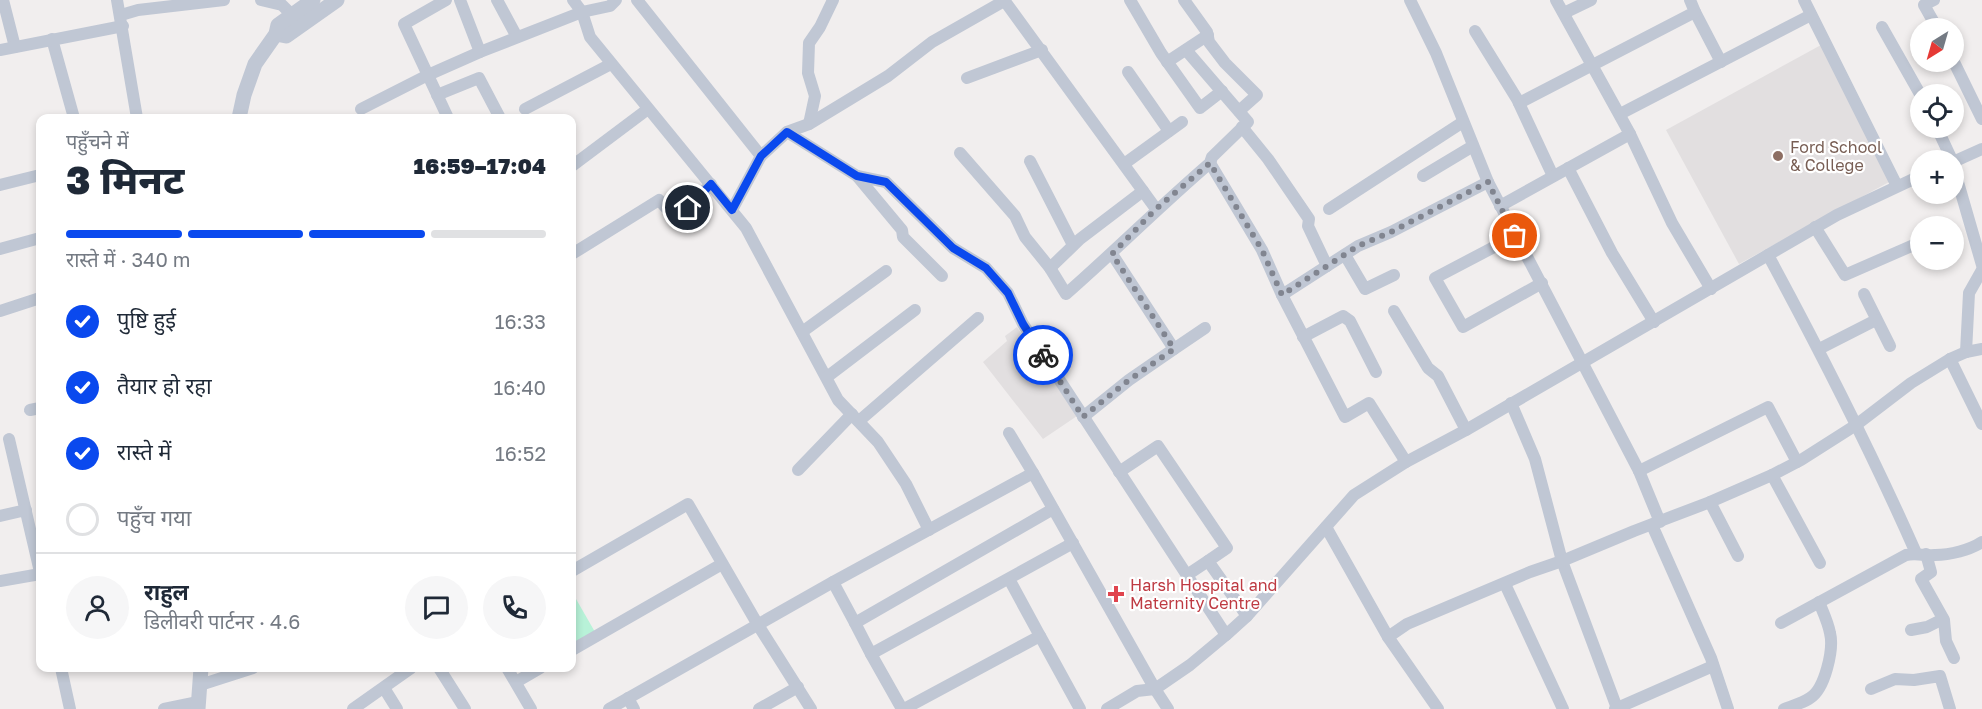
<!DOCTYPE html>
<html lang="hi">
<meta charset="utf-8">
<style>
body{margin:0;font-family:"Golos Text","Noto Sans Devanagari",sans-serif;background:#f6f6f7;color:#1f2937;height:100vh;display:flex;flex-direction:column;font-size:22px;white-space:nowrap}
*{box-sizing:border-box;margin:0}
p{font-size:20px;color:#747a83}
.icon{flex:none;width:33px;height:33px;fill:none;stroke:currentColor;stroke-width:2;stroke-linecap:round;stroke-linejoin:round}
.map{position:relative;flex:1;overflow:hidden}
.side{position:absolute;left:36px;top:114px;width:540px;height:558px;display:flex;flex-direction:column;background:#fff;border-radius:12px;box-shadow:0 3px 9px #0003}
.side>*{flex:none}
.needle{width:39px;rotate:217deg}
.controls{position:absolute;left:1910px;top:18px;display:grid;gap:12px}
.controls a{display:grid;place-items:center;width:54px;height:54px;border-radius:50%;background:#fff;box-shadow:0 3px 9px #0003;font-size:30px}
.pin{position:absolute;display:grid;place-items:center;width:51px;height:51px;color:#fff;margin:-26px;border:3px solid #fff;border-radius:50%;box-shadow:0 2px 6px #0007}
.courier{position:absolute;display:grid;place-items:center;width:60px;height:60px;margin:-30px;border:4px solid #0a49ee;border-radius:50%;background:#fff;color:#222;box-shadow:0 2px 8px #0007}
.overview em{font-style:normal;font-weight:800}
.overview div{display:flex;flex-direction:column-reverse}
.overview{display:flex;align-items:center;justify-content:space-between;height:102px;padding:0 30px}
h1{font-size:39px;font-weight:800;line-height:45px}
.bar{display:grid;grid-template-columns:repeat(4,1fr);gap:9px 6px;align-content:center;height:72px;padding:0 30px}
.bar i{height:8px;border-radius:4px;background:#e0e1e3}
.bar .on{background:#0a49ee}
.bar p{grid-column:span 4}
.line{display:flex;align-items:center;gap:15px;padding:0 30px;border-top:2px solid #e0e1e3}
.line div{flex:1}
.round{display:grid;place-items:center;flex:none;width:63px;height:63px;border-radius:32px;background:#f6f6f7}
ol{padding:0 30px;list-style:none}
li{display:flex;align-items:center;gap:18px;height:66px}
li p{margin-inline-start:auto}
li .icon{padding:6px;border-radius:50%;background:#0a49ee;color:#fff;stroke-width:4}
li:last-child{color:#747a83}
li i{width:33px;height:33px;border:3px solid #e0e1e3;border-radius:50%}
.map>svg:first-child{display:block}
</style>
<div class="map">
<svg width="1982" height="709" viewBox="0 0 1982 709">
<rect width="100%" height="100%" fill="#f1eeee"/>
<g fill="#e2dfe0">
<path d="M1821,45L1889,182L1739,264L1666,130Z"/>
<path d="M1017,327L1077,416L1043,439L983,362L1007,341L1005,336Z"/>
</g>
<path fill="#b8f2d8" d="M572,592L595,632L572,645Z"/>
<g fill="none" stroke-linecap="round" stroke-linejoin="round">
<g stroke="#c0c7d4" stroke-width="12">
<path d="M3,0L15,47"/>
<path d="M117,0L137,118"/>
<path d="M261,0L282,5L292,15"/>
<path d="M446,0L404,24L448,118"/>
<path d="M460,0L480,52"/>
<path d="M497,0L517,37"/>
<path d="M573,0L582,12L590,37L746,228L838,400L878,442L906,484L929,530"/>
<path d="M637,0L761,156L787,132L809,124L888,76L932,42L1004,1"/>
<path d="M1004,0L1143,191"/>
<path d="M1130,0L1161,53L1200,108L1222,91"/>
<path d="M1184,0L1207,32L1209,42L1225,63L1257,95L1239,111"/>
<path d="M1410,0L1436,53L1488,182L1639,471L1660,522"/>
<path d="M1556,0L1630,134L1672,223L1711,289"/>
<path d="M1804,0L1897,186"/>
<path d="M1934,0L1924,5L1937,28"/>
<path d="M1695,12L1721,62"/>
<path d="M1564,13L1591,0"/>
<path d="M121,15L138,10L224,0"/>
<path d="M1882,27L1920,94"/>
<path d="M1475,31L1517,99L1553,176"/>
<path d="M52,39L74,118"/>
<path d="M0,50L123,26"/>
<path d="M1953,60L1982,119"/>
<path d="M1167,62L1208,35"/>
<path d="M1128,72L1169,131"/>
<path d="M967,78L1042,50"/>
<path d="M437,95L479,78L500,118"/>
<path d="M1519,103L1695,12L1690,0"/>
<path d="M361,109L428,75L480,52L582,12L610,6L616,0"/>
<path d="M525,109L611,64"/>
<path d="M1620,114L1811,15"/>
<path d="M809,124L815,96L808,73L809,43L820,27L833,0"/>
<path d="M1242,127L1268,159L1309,219L1308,226L1327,266"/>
<path d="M1937,128L1952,160"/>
<path d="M787,132L857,176L902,230L903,237L942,276"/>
<path d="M960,153L1015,216L1025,237L1050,268L1066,294C1115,251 1161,205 1210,163L1212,157L1248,122L1186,50"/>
<path d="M1030,161L1073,245"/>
<path d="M1953,162L1982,149"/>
<path d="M1210,163L1262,250L1282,295L1345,417L1369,403L1406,462"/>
<path d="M1124,164L1182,122"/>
<path d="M1953,165L1982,265"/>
<path d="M572,166L648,109"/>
<path d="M1568,168L1612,253L1654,322"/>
<path d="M857,176L886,182L953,248L986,268L1008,293L1023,324L1226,635"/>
<path d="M1423,176L1473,146"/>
<path d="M0,185L40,175"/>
<path d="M1500,206L1630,134"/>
<path d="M1329,209L1463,122"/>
<path d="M732,210L761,156"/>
<path d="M1815,227L1845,275L1916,244"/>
<path d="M1515,236L1435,278L1463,327L1542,283"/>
<path d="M0,249L40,238"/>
<path d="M572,254L659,200L677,220L711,184"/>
<path d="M1345,255L1365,289L1394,275"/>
<path d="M1768,255C1821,353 1871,451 1916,553"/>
<path d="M1050,268L1080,239L1143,191L1156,209"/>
<path d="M1864,294L1890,346"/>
<path d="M1282,295L1358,246L1391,232L1488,182"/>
<path d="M0,311L40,298"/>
<path d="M1394,311L1428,368L1438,376L1466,430"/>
<path d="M802,332L886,271"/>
<path d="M1303,337L1343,316L1350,321L1376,372"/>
<path d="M1174,349L1205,328"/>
<path d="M1819,349L1876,320"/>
<path d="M1966,352L1969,293L1982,270"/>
<path d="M1950,359L1982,424"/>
<path d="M827,377L915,310"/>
<path d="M1511,403L1535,459L1562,561L1617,708"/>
<path d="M30,410L40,408"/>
<path d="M1083,417L1129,380L1174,349L1112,254"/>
<path d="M859,421L978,318"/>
<path d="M1009,433L1033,473"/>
<path d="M9,439L40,572"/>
<path d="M798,470L852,414"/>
<path d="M1639,471L1768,407L1797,462"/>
<path d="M1119,472L1158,446L1227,548L1208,561L1247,616"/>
<path d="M1772,475L1820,563"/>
<path d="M1710,502L1738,556"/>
<path d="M0,516L26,510"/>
<path d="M1652,525L1711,658L1728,709"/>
<path d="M1326,527L1388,637L1438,709"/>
<path d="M1926,554L1931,572L1921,579L1944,620L1946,641L1954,658"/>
<path d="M572,571L688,504L758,625L811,709"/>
<path d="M1187,575L1208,561"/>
<path d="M1009,579L1040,636"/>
<path d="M0,581L40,574"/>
<path d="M833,582L855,623L1053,509"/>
<path d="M1505,584L1563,709"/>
<path d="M855,623L871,654L1073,543"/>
<path d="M1781,623L1906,555C1917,553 1925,556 1935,555C1950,555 1970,550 1982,542"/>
<path d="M1911,630L1927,627L1943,619"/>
<path d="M1388,637L1407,624L1530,572L1562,561L1634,531L1710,502L1772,475L1801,460L1856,425L1911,383L1950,359L1966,352L1982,349"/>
<path d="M572,650L722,564"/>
<path d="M871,654L902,709"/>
<path d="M61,668L70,709"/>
<path d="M439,668L465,709"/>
<path d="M507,668L531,709"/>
<path d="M516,682L540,668"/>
<path d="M200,685L253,668"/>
<path d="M384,688L397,709"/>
<path d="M1871,689L1895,679L1914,680L1940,676L1950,709"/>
<path d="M628,698L634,709"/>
<path d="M164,709L198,702"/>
<path d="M353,709L411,668"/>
<path d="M609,709L833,582L1033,473L1155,689L1168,709"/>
<path d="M759,709L798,687"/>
<path d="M904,709L1040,636L1080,709"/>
<path d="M1107,709L1137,691L1155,689L1190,665L1226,635L1247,616L1354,495L1406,462L1466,430L1837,215L1920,176"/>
<path d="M1615,709L1713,666"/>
<path d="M1784,709C1792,706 1803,703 1810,698C1825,689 1834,649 1830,633C1828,622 1823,612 1819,602"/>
</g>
<g stroke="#c0c7d4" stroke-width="15">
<path d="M276,34L286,36L337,0"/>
<path d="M239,118L244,95L255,64L276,34L278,25L313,0"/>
<path d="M198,709L201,668"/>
</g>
</g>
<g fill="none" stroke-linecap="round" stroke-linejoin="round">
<path stroke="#818590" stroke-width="6" stroke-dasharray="0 10.8" d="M1043,355L1083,417L1129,380L1174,349L1112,254L1156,209L1210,163L1262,250L1282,295L1358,246L1391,232L1488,182L1515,236"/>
<path stroke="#0a49ee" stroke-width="8" d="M688,208L711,184L732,210L761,156L787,132L857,176L886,182L953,248L986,268L1008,293L1023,324L1043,355"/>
</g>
<circle fill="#8d6e63" stroke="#fff" stroke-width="2" cx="1778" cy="156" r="6"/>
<path fill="#e0444e" stroke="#fff" stroke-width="2" d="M1113 585h6v6h6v6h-6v6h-6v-6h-6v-6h6z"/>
<g text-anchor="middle" stroke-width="4.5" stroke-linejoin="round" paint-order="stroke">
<g font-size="16" fill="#785e54" stroke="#fff" text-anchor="start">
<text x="1790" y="153">Ford School<tspan x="1790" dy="18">&amp; College</tspan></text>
</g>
<g font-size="16" fill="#be3a42" stroke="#fff" text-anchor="start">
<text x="1130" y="591">Harsh Hospital and<tspan x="1130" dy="18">Maternity Centre</tspan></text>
</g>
</g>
</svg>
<div class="controls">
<a><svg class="needle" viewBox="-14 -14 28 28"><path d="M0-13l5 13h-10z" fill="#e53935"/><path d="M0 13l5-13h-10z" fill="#747a83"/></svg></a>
<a><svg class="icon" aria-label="locate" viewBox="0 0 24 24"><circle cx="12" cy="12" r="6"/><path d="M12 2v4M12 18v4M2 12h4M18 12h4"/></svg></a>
<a>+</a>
<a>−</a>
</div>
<div class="pin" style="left:1515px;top:236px;background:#ea580c"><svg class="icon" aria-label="bag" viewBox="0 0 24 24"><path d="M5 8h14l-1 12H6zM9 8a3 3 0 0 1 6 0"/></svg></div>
<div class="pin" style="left:688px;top:208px;background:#1f2937"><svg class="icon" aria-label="home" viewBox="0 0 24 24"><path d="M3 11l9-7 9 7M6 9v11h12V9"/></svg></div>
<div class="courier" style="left:1043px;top:355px"><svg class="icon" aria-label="bike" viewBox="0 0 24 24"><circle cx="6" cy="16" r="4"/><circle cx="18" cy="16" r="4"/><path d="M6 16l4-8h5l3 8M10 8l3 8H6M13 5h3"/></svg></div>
<section class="side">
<div class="overview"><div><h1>3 मिनट</h1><p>पहुँचने में</p></div><em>16:59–17:04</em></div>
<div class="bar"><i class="on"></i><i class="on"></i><i class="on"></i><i></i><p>रास्ते में · 340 m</p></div>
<ol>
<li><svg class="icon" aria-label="check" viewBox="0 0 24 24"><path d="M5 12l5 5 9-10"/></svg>पुष्टि हुई<p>16:33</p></li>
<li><svg class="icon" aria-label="check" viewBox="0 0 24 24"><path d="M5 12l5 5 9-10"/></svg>तैयार हो रहा<p>16:40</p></li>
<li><svg class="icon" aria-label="check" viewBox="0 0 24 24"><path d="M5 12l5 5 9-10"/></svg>रास्ते में<p>16:52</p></li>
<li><i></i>पहुँच गया</li>
</ol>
<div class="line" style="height:108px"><a class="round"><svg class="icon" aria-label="person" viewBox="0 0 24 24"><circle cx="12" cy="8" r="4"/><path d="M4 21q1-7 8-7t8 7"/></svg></a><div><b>राहुल</b><p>डिलीवरी पार्टनर · 4.6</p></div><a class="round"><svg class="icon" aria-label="chat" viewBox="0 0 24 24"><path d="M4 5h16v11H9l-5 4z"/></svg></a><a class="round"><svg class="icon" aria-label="phone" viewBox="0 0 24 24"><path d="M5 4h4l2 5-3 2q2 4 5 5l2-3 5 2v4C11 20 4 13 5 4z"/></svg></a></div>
</section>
</div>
